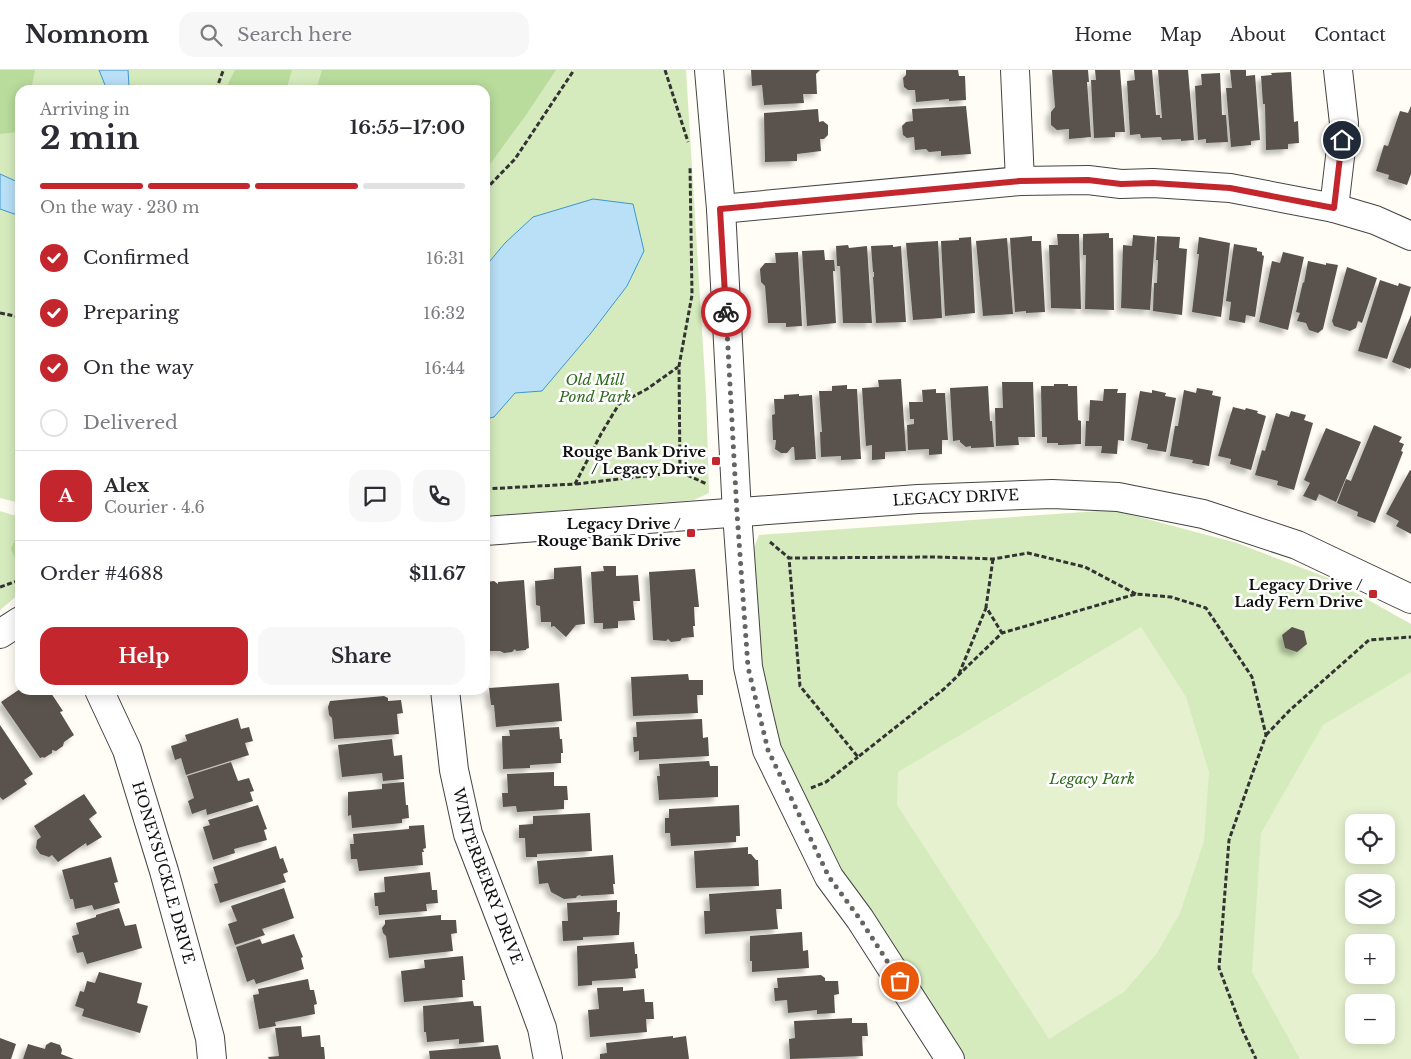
<!DOCTYPE html>
<meta charset="utf-8">
<style>
body{margin:0;font-family:"Libre Baskerville",serif;background:#f7f7f7;color:#2b2b33;height:100vh;display:flex;flex-direction:column;font-size:19px;white-space:nowrap}
*{box-sizing:border-box;margin:0}
p{font-size:16px;color:#7c7c81}
.icon{flex:none;width:28px;height:28px;fill:none;stroke:currentColor;stroke-width:2;stroke-linecap:round;stroke-linejoin:round}
.map{position:relative;flex:1;overflow:hidden}
.drawer{position:absolute;left:15px;top:15px;width:475px;height:610px;display:flex;flex-direction:column;background:#fff;border-radius:15px;box-shadow:0 2px 12px #0003}
.drawer>*{flex:none}
.fabs{position:absolute;left:1345px;top:744px;display:grid;gap:10px}
.fabs a{display:grid;place-items:center;width:50px;height:50px;border-radius:10px;background:#fff;box-shadow:0 2px 12px #0003;font-size:25px}
.pin{position:absolute;display:grid;place-items:center;width:42px;height:42px;color:#fff;margin:-21px;border:2px solid #fff;border-radius:50%;box-shadow:0 1px 5px #0007}
.courier{position:absolute;display:grid;place-items:center;width:50px;height:50px;margin:-25px;border:4px solid #c4262e;border-radius:50%;background:#fff;color:#222;box-shadow:0 1px 6px #0007}
.head em{font-style:normal;font-weight:700}
.head div{display:flex;flex-direction:column-reverse}
.head{display:flex;align-items:center;justify-content:space-between;height:85px;padding:0 25px}
h1{font-size:32px;font-weight:700;line-height:38px}
.bar{display:grid;grid-template-columns:repeat(4,1fr);gap:8px 5px;align-content:center;height:60px;padding:0 25px}
.bar i{height:6px;border-radius:4px;background:#e1e1e2}
.bar .selected{background:#c4262e}
.bar p{grid-column:span 4}
.line{display:flex;align-items:center;gap:12px;padding:0 25px;border-top:1px solid #e1e1e2}
.line div{flex:1}
.round{display:grid;place-items:center;flex:none;width:52px;height:52px;border-radius:15px;background:#f7f7f7}
ol{padding:0 25px;list-style:none}
li{display:flex;align-items:center;gap:15px;height:55px}
li p{margin-inline-start:auto}
li .icon{padding:5px;border-radius:50%;background:#c4262e;color:#fff;stroke-width:4}
li:last-child{color:#7c7c81}
li i{width:28px;height:28px;border:2px solid #e1e1e2;border-radius:50%}
.button{display:flex;gap:10px;margin-top:auto;padding:10px 25px}
.button a{flex:1;height:58px;border-radius:15px;background:#c4262e;color:#fff;font-size:20px;font-weight:700;line-height:58px;text-align:center}
.button a+a{background:#f7f7f7;color:#2b2b33}
header{display:flex;align-items:center;gap:30px;box-sizing:border-box;height:70px;padding:0 25px;background:#fff;border-bottom:1px solid #e1e1e2}
header strong{font-size:24px}
nav{display:flex;gap:28px;margin-inline-start:auto;font-size:18px}
.search{width:350px;height:45px;background:#f7f7f7;display:flex;align-items:center;gap:12px;box-sizing:border-box;padding:0 18px;border-radius:15px;color:#7c7c81;font-size:19px}
.map>svg:first-child{display:block}
</style>
<header>
<strong>Nomnom</strong>
<div class="search"><svg class="icon" aria-label="search" viewBox="0 0 24 24"><circle cx="10" cy="10" r="6"/><path d="M15 15l6 6"/></svg>Search here</div>
<nav><a>Home</a><a>Map</a><a>About</a><a>Contact</a></nav>
</header>
<div class="map">
<svg width="1411" height="989" viewBox="0 0 1411 989">
<defs>
<filter id="shadow"><feDropShadow dx="-4.5" dy="4.5" stdDeviation="2.5" flood-color="#0004"/></filter>
</defs>
<rect width="100%" height="100%" fill="#fffdf5"/>
<g fill="#d5ebbd" fill-rule="evenodd">
<path d="M0,0H686L706,325L709,423L694,430L485,446V20H20V433L0,428Z"/>
<path d="M1113,440L1237,473L1331,509L1411,554V989H963L836,803L774,683L761,611L752,483L759,465ZM1354,752H1386V785H1354ZM1354,812H1386V845H1354ZM1354,872H1386V905H1354ZM1354,932H1386V965H1354Z"/>
<path d="M0,441L13,445L20,444V523L0,540Z"/>
</g>
<g fill="#b9dc9c">
<path d="M0,0H35L31,20H20V59L18,62L0,64Z"/>
<path d="M235,0H292L286,20H225Z"/>
<path d="M322,0H556L526,45L485,101V20H316Z"/>
<path d="M20,458V500L11,479Z"/>
</g>
<g fill="#e6f2cf" fill-rule="evenodd">
<path d="M1141,557L1186,627L1209,702L1204,771L1180,843L1157,883L1125,921L1049,969L897,735L898,702Z"/>
<path d="M1411,602V989H1300L1252,902L1261,763L1323,655ZM1354,752H1386V785H1354ZM1354,812H1386V845H1354ZM1354,872H1386V905H1354ZM1354,932H1386V965H1354Z"/>
</g>
<g fill="#b9e0f7" stroke="#3f96cf">
<path d="M99,0H128L129,16L136,20H107Z"/>
<path d="M0,104L20,113V146L0,139Z"/>
<path d="M593,129L633,134L644,181L627,216L591,263L542,321L515,323L494,347L485,349V197L505,173L533,147Z"/>
</g>
<g fill="#5a524d" filter="url(#shadow)">
<path d="M751,0H820L816,4L817,24H803L804,33L764,35L762,15L752,16Z"/>
<path d="M906,0H958L959,6H965L966,30L949,31V29L916,32L915,20H908L904,17L903,8L906,5Z"/>
<path d="M1052,0H1088L1089,12H1087L1091,67L1069,69V59L1057,60L1051,55V42L1055,37Z"/>
<path d="M1095,0H1120L1125,62H1115V67L1094,68L1091,10H1096Z"/>
<path d="M1134,0H1152L1156,45H1160V48H1162L1158,0H1188L1194,70L1181,71V69L1162,70L1161,67L1141,68L1140,64L1130,65L1127,11L1135,10Z"/>
<path d="M1230,0H1246V6L1255,5L1260,70L1251,71V75L1231,77L1226,18H1232Z"/>
<path d="M1291,2L1294,52L1298,51L1299,73L1288,74V79L1266,80L1265,34H1263L1261,6L1272,5L1271,3Z"/>
<path d="M1220,3L1222,45H1226L1228,72L1206,73V69L1198,70L1195,16L1202,15L1201,4Z"/>
<path d="M966,36L971,84L941,86V81L929,82L926,79L915,80L914,67L907,68L903,65L902,56L906,52L913,51L912,39Z"/>
<path d="M1411,36V104L1407,115L1388,109L1389,105L1376,101L1384,75L1388,76L1400,41L1408,43Z"/>
<path d="M818,39L819,52L823,51L828,55V65L824,69H820L821,81L797,84V91L765,92L764,43Z"/>
<path d="M1109,163V168H1113L1114,240L1085,239L1086,185H1083V164Z"/>
<path d="M1057,164H1079L1081,239L1051,238L1049,175H1058Z"/>
<path d="M1133,165L1155,167L1150,240L1121,238L1123,175L1132,176Z"/>
<path d="M1032,166V171H1041L1045,242L1026,243V241L1015,242L1010,168Z"/>
<path d="M1157,166L1180,167L1179,178L1187,179L1182,245L1153,241L1154,213H1157L1158,190H1156Z"/>
<path d="M971,167L975,243L945,246L941,171L959,170V168Z"/>
<path d="M1199,167L1230,173L1221,247L1192,242L1199,184H1197Z"/>
<path d="M1007,168L1013,244L983,246L976,171Z"/>
<path d="M938,171L942,248L913,250L906,173Z"/>
<path d="M1234,174L1257,178V181L1262,182V185L1264,186L1255,247L1246,245L1245,253L1229,250L1231,232L1226,231Z"/>
<path d="M848,175L849,178L867,176L872,253H843L840,196H837L836,176Z"/>
<path d="M893,175V177L901,176L906,252L876,253L873,207H874V202H873L871,176Z"/>
<path d="M824,180L825,190H834L835,201H833L836,253L807,256L802,181Z"/>
<path d="M798,182L802,256L786,257V253H768L765,216L761,212L760,199L765,193H776L775,183Z"/>
<path d="M1283,182L1304,187L1288,260L1259,252L1272,191L1280,193Z"/>
<path d="M1308,191L1326,195V193L1338,195L1323,259L1318,263L1309,260L1306,253L1297,251L1300,243L1296,242L1303,212L1304,213Z"/>
<path d="M1347,197L1377,208L1362,253L1358,251L1356,258L1350,261L1334,256L1332,251Z"/>
<path d="M1380,210L1398,216L1399,213L1411,217L1387,289L1358,281Z"/>
<path d="M1411,245V297L1410,299L1392,292Z"/>
<path d="M901,309L906,381L885,382V389L872,390V375L866,376L862,318L879,317L878,310Z"/>
<path d="M1002,312H1033L1035,367H1018L1019,375L996,376L995,338H1003Z"/>
<path d="M1054,314H1068V316H1077L1078,350L1081,351V374L1061,375H1058V373H1047V367H1042L1041,316H1054Z"/>
<path d="M847,315V319H857L861,389L841,390V386L821,387L820,362H822L819,321H832V316Z"/>
<path d="M988,316L990,351H992L994,377L971,378V376L966,377L960,372V370L953,371L950,318Z"/>
<path d="M1197,318L1213,321L1212,325L1221,327L1209,396L1192,393L1193,390L1170,386L1175,356H1178L1184,320L1196,323Z"/>
<path d="M936,319V323H945L948,370H942V384L929,385V379L908,380L907,355L914,354V349H910L909,332H923L922,320Z"/>
<path d="M1104,319H1118L1117,323H1126L1124,371L1118,370L1117,384L1101,383L1102,376H1085L1086,351H1089L1090,330L1103,331Z"/>
<path d="M1152,320L1166,323L1165,326L1176,328L1166,382L1147,379L1148,374L1131,370L1140,321L1152,323Z"/>
<path d="M799,324V326L812,325L816,389L795,390L794,377H792L787,383H781L775,379L776,370H773L772,345L775,344L774,329H784V325Z"/>
<path d="M1233,337L1245,340L1246,338L1258,341L1257,343L1266,346L1251,400L1230,394L1231,389L1218,386Z"/>
<path d="M1291,341L1306,345L1304,350L1313,353L1294,420L1277,415L1278,411L1255,405L1262,380L1265,381L1276,343L1289,347Z"/>
<path d="M1374,355L1402,367L1399,372L1404,374L1401,381L1403,382L1375,453L1357,446L1358,442L1337,433L1346,409L1351,411Z"/>
<path d="M1326,358L1361,372L1336,432L1319,424L1316,431L1303,426L1310,413L1304,410Z"/>
<path d="M1410,400L1411,401V464L1396,456L1399,451L1386,444Z"/>
<path d="M581,496L585,554L576,555L566,567L554,556L551,557V552H541L540,536L536,535L535,511L554,509V498Z"/>
<path d="M603,496H616V506L638,505L640,531H633L635,550L618,551V558L603,559V553H594L591,502L604,501Z"/>
<path d="M695,499L699,537H694L695,556H693L694,567L682,568L680,571L671,572L668,569L666,571L653,570L649,502Z"/>
<path d="M524,510L529,578L526,579V580L516,581L515,579L512,582L504,583L500,581H488V570H485V512L494,511L498,514V512Z"/>
<path d="M1292,557L1304,561L1307,574L1297,582L1285,578L1282,565Z"/>
<path d="M688,604L689,610H703V625H697L698,643L633,646L631,607Z"/>
<path d="M559,613L562,651L496,657L494,635H491L489,618Z"/>
<path d="M20,619L49,620L63,641L60,642L74,665L64,672L63,676L56,681L52,680V683L44,688L43,687L40,688L1,632Z"/>
<path d="M384,626L388,628V631L401,630L403,643L397,644L399,664L334,669L332,648L329,645L328,637L330,631Z"/>
<path d="M238,648L241,659L249,657L253,671L245,673L249,685L186,705L181,688L175,690L171,676L187,671L185,665Z"/>
<path d="M702,649L703,668L708,667L709,686L639,690V681L634,682L633,667H637L636,652Z"/>
<path d="M0,655L33,704L24,710L27,714L3,730L0,727Z"/>
<path d="M559,657L560,669H562L563,683H561V693L530,695V698L503,699L502,666H510L509,660Z"/>
<path d="M392,669L394,686L402,685L404,709L383,711L382,703L342,707L338,675Z"/>
<path d="M709,691L710,696H718V727L659,730L657,706H660L659,694Z"/>
<path d="M231,692L238,711L249,708L254,721L250,722L253,731L207,745L206,739L192,744L188,731L194,728L187,706Z"/>
<path d="M554,702V716H567L568,730H564V739L517,742L516,736L503,737L502,723H508L507,704Z"/>
<path d="M404,712L406,735H408L409,748L402,749V753L352,758L351,745L348,746V722L382,719V714Z"/>
<path d="M84,724L97,743L89,749L102,767L87,776L86,773L58,792L52,785L49,787L40,784L36,778L37,770L41,767L34,756Z"/>
<path d="M258,735L267,759L264,760L267,770L234,779L235,783L213,790L203,757L210,755L208,750Z"/>
<path d="M739,735L740,766H736V772L671,776L670,763H665V748H669V739Z"/>
<path d="M590,743L592,781L537,784V787H526L525,768H519V755L533,754V746Z"/>
<path d="M424,755L426,778L423,779L424,782H422L423,795L359,801L357,789H351L350,774H354L353,764L409,759V756Z"/>
<path d="M276,776L280,789L283,788L288,802L283,804L286,812L220,833L214,814L218,813L213,797Z"/>
<path d="M748,777V784H751L756,790H758L759,816L696,818L694,781Z"/>
<path d="M613,785L615,814H613L614,824L581,826L580,825L577,826L576,828L564,829L551,822L548,813L539,814L537,791Z"/>
<path d="M111,787L118,812L114,813L120,833L94,840L92,835L75,839L73,829H70L62,800Z"/>
<path d="M430,802L432,820H437L438,833L426,834L427,841L379,845L378,836H375L374,823L385,822L384,807Z"/>
<path d="M284,818L294,848L262,859L265,865L235,875L228,854L237,851L231,836Z"/>
<path d="M781,819L782,839H776L778,859L705,864L704,841H710L709,824Z"/>
<path d="M617,830V842H620L619,865L583,867V870L563,871L562,851H568L567,833Z"/>
<path d="M119,838L125,856L136,854L142,878L87,894L83,882L77,883L72,866L79,864L76,853L96,847V845Z"/>
<path d="M441,845V850H456L457,863L451,864L453,881L389,888L386,866L383,863L382,858L385,854V850Z"/>
<path d="M802,862L803,881L808,880L809,898L752,902V891H750V866Z"/>
<path d="M294,864L303,887L301,888L304,899L256,914L254,909L247,912L236,877L260,869L262,874Z"/>
<path d="M634,872L635,884H637L638,898L635,899L636,908L592,911V915L578,916L577,876Z"/>
<path d="M463,886L465,910H462L463,927L404,932L401,901L425,898L424,890Z"/>
<path d="M99,902L142,913L137,933L148,936L140,963L82,946L84,939L75,936L80,921L84,922L87,911L95,913Z"/>
<path d="M821,905L825,908V911H838L839,924L834,925L835,943L817,944V940L788,943L787,930L775,931L774,918H778L777,908Z"/>
<path d="M308,909L310,920H314L317,934L314,935L315,944L275,952L276,956L259,959L253,925L259,924L258,919Z"/>
<path d="M623,917V921L644,919L645,932H653L654,949H646L647,962L590,967L588,940L599,939L597,918Z"/>
<path d="M473,931L474,936H481L484,972L459,974V969L427,972L426,962H424L423,936Z"/>
<path d="M852,948V953H867L868,966H862L863,986L790,989L789,969L795,968L794,951Z"/>
<path d="M301,956L302,967L320,965L321,977H324L325,989H269L268,987L279,986L275,958Z"/>
<path d="M673,966V968L686,966L689,989H600V984L607,983L606,973Z"/>
<path d="M0,968L16,974L11,989H0Z"/>
<path d="M51,972L60,975L62,980L61,984L74,989H23L28,974L45,979L46,975Z"/>
<path d="M498,975L501,989H430L429,981Z"/>
</g>
<g fill="none" stroke-linecap="round" stroke-linejoin="round">
<defs>
<g id="minor">
<path d="M709,0L721,139L737,443L748,597L758,642L767,680L829,807L860,849L950,989"/>
<path d="M1015,0L1020,111"/>
<path d="M1334,138L1344,53L1338,0"/>
<path d="M721,139L1020,111L1088,110L1121,114L1153,113L1230,118L1334,138L1375,150L1411,166"/>
<path id="s1" d="M485,461L918,429L1052,424L1118,427L1203,444L1297,475L1411,529"/>
<path d="M0,564L20,551"/>
<path id="s2" d="M99,620L127,680L164,801L210,968L212,989"/>
<path id="s3" d="M445,620L454,700L468,764L531,928L542,958L548,989"/>
</g>
</defs>
<use href="#minor" stroke="#444" stroke-width="30"/>
<g stroke="#333" stroke-width="3" stroke-dasharray="5 2.5" stroke-linecap="butt">
<path d="M665,0L688,72"/>
<path d="M216,20L223,1"/>
<path d="M485,120L515,89L574,0"/>
<path d="M0,243L20,247"/>
<path d="M680,402L679,296L692,225L690,96"/>
<path d="M576,414L680,402L707,414"/>
<path d="M485,419L575,414L601,364L619,334L647,319L678,297"/>
<path d="M770,472L789,488"/>
<path d="M993,489L986,537L1002,563"/>
<path d="M0,517L20,510"/>
<path d="M1136,524L1085,497L1028,483L993,489L937,487L789,488L800,616L858,687L944,619L1002,563L1136,524L1171,527L1206,538L1252,607L1266,665L1229,770L1219,898L1242,959L1256,989"/>
<path d="M959,604L986,538"/>
<path d="M1266,665L1290,640L1369,570L1411,567"/>
<path d="M811,718L826,712L858,687"/>
</g>
<use href="#minor" stroke="#fff" stroke-width="28"/>
</g>
<g fill="none" stroke-linecap="round" stroke-linejoin="round">
<path stroke="#646461" stroke-width="5" stroke-dasharray="0 9" d="M726,242L737,443L748,597L768,680L829,807L860,849L900,911"/>
<path stroke="#c4262e" stroke-width="6" d="M726,242L720,139L1020,111L1088,110L1121,114L1153,113L1230,118L1334,138L1342,70"/>
</g>
<g fill="#c4262e" stroke="#fff" stroke-width="2">
<rect x="711" y="386" width="10" height="10" rx="2.5"/>
<rect x="686" y="458" width="10" height="10" rx="2.5"/>
<rect x="1368" y="519" width="10" height="10" rx="2.5"/>
</g>
<g text-anchor="middle" stroke-width="5" stroke-linejoin="round" paint-order="stroke">
<g font-size="15" font-style="italic" fill="#2f6b1f" stroke="#fff">
<text x="595" y="315">Old Mill<tspan x="595" dy="17">Pond Park</tspan></text>
<text x="1092" y="714">Legacy Park</text>
</g>
<g font-size="15" font-weight="bold" fill="#111" stroke="#fff" text-anchor="end">
<text x="706" y="387">Rouge Bank Drive<tspan x="706" dy="17">/ Legacy Drive</tspan></text>
<text x="681" y="459">Legacy Drive /<tspan x="681" dy="17">Rouge Bank Drive</tspan></text>
<text x="1363" y="520">Legacy Drive /<tspan x="1363" dy="17">Lady Fern Drive</tspan></text>
</g>
<g font-size="15" fill="#111" stroke="#fff">
<text dy="5" stroke="none"><textPath href="#s1" startOffset="472">LEGACY DRIVE</textPath></text>
<text dy="5" stroke="none"><textPath href="#s2" startOffset="194">HONEYSUCKLE DRIVE</textPath></text>
<text dy="5" stroke="none"><textPath href="#s3" startOffset="192">WINTERBERRY DRIVE</textPath></text>
</g>
</g>
</svg>
<div class="fabs">
<a><svg class="icon" aria-label="locate" viewBox="0 0 24 24"><circle cx="12" cy="12" r="6"/><path d="M12 2v4M12 18v4M2 12h4M18 12h4"/></svg></a>
<a><svg class="icon" aria-label="layers" viewBox="0 0 24 24"><path d="M12 4l9 5-9 5-9-5zM3 14l9 5 9-5"/></svg></a>
<a>+</a>
<a>−</a>
</div>
<div class="pin" style="left:900px;top:911px;background:#ea580c"><svg class="icon" aria-label="bag" viewBox="0 0 24 24"><path d="M5 8h14l-1 12H6zM9 8a3 3 0 0 1 6 0"/></svg></div>
<div class="pin" style="left:1342px;top:70px;background:#1f2937"><svg class="icon" aria-label="home" viewBox="0 0 24 24"><path d="M3 11l9-7 9 7M6 9v11h12V9"/></svg></div>
<div class="courier" style="left:726px;top:242px"><svg class="icon" aria-label="bike" viewBox="0 0 24 24"><circle cx="6" cy="16" r="4"/><circle cx="18" cy="16" r="4"/><path d="M6 16l4-8h5l3 8M10 8l3 8H6M13 5h3"/></svg></div>
<section class="drawer">
<div class="head"><div><h1>2 min</h1><p>Arriving in</p></div><em>16:55–17:00</em></div>
<div class="bar"><i class="selected"></i><i class="selected"></i><i class="selected"></i><i></i><p>On the way · 230 m</p></div>
<ol>
<li><svg class="icon" aria-label="check" viewBox="0 0 24 24"><path d="M5 12l5 5 9-10"/></svg>Confirmed<p>16:31</p></li>
<li><svg class="icon" aria-label="check" viewBox="0 0 24 24"><path d="M5 12l5 5 9-10"/></svg>Preparing<p>16:32</p></li>
<li><svg class="icon" aria-label="check" viewBox="0 0 24 24"><path d="M5 12l5 5 9-10"/></svg>On the way<p>16:44</p></li>
<li><i></i>Delivered</li>
</ol>
<div class="line" style="height:90px"><b class="round" style="background:#c4262e;color:#fff">A</b><div><b>Alex</b><p>Courier · 4.6</p></div><a class="round"><svg class="icon" aria-label="chat" viewBox="0 0 24 24"><path d="M4 5h16v11H9l-5 4z"/></svg></a><a class="round"><svg class="icon" aria-label="phone" viewBox="0 0 24 24"><path d="M5 4h4l2 5-3 2q2 4 5 5l2-3 5 2v4C11 20 4 13 5 4z"/></svg></a></div>
<div class="line" style="height:65px"><div>Order #4688</div><b>$11.67</b></div>
<div class="button"><a>Help</a><a>Share</a></div>
</section>
</div>
